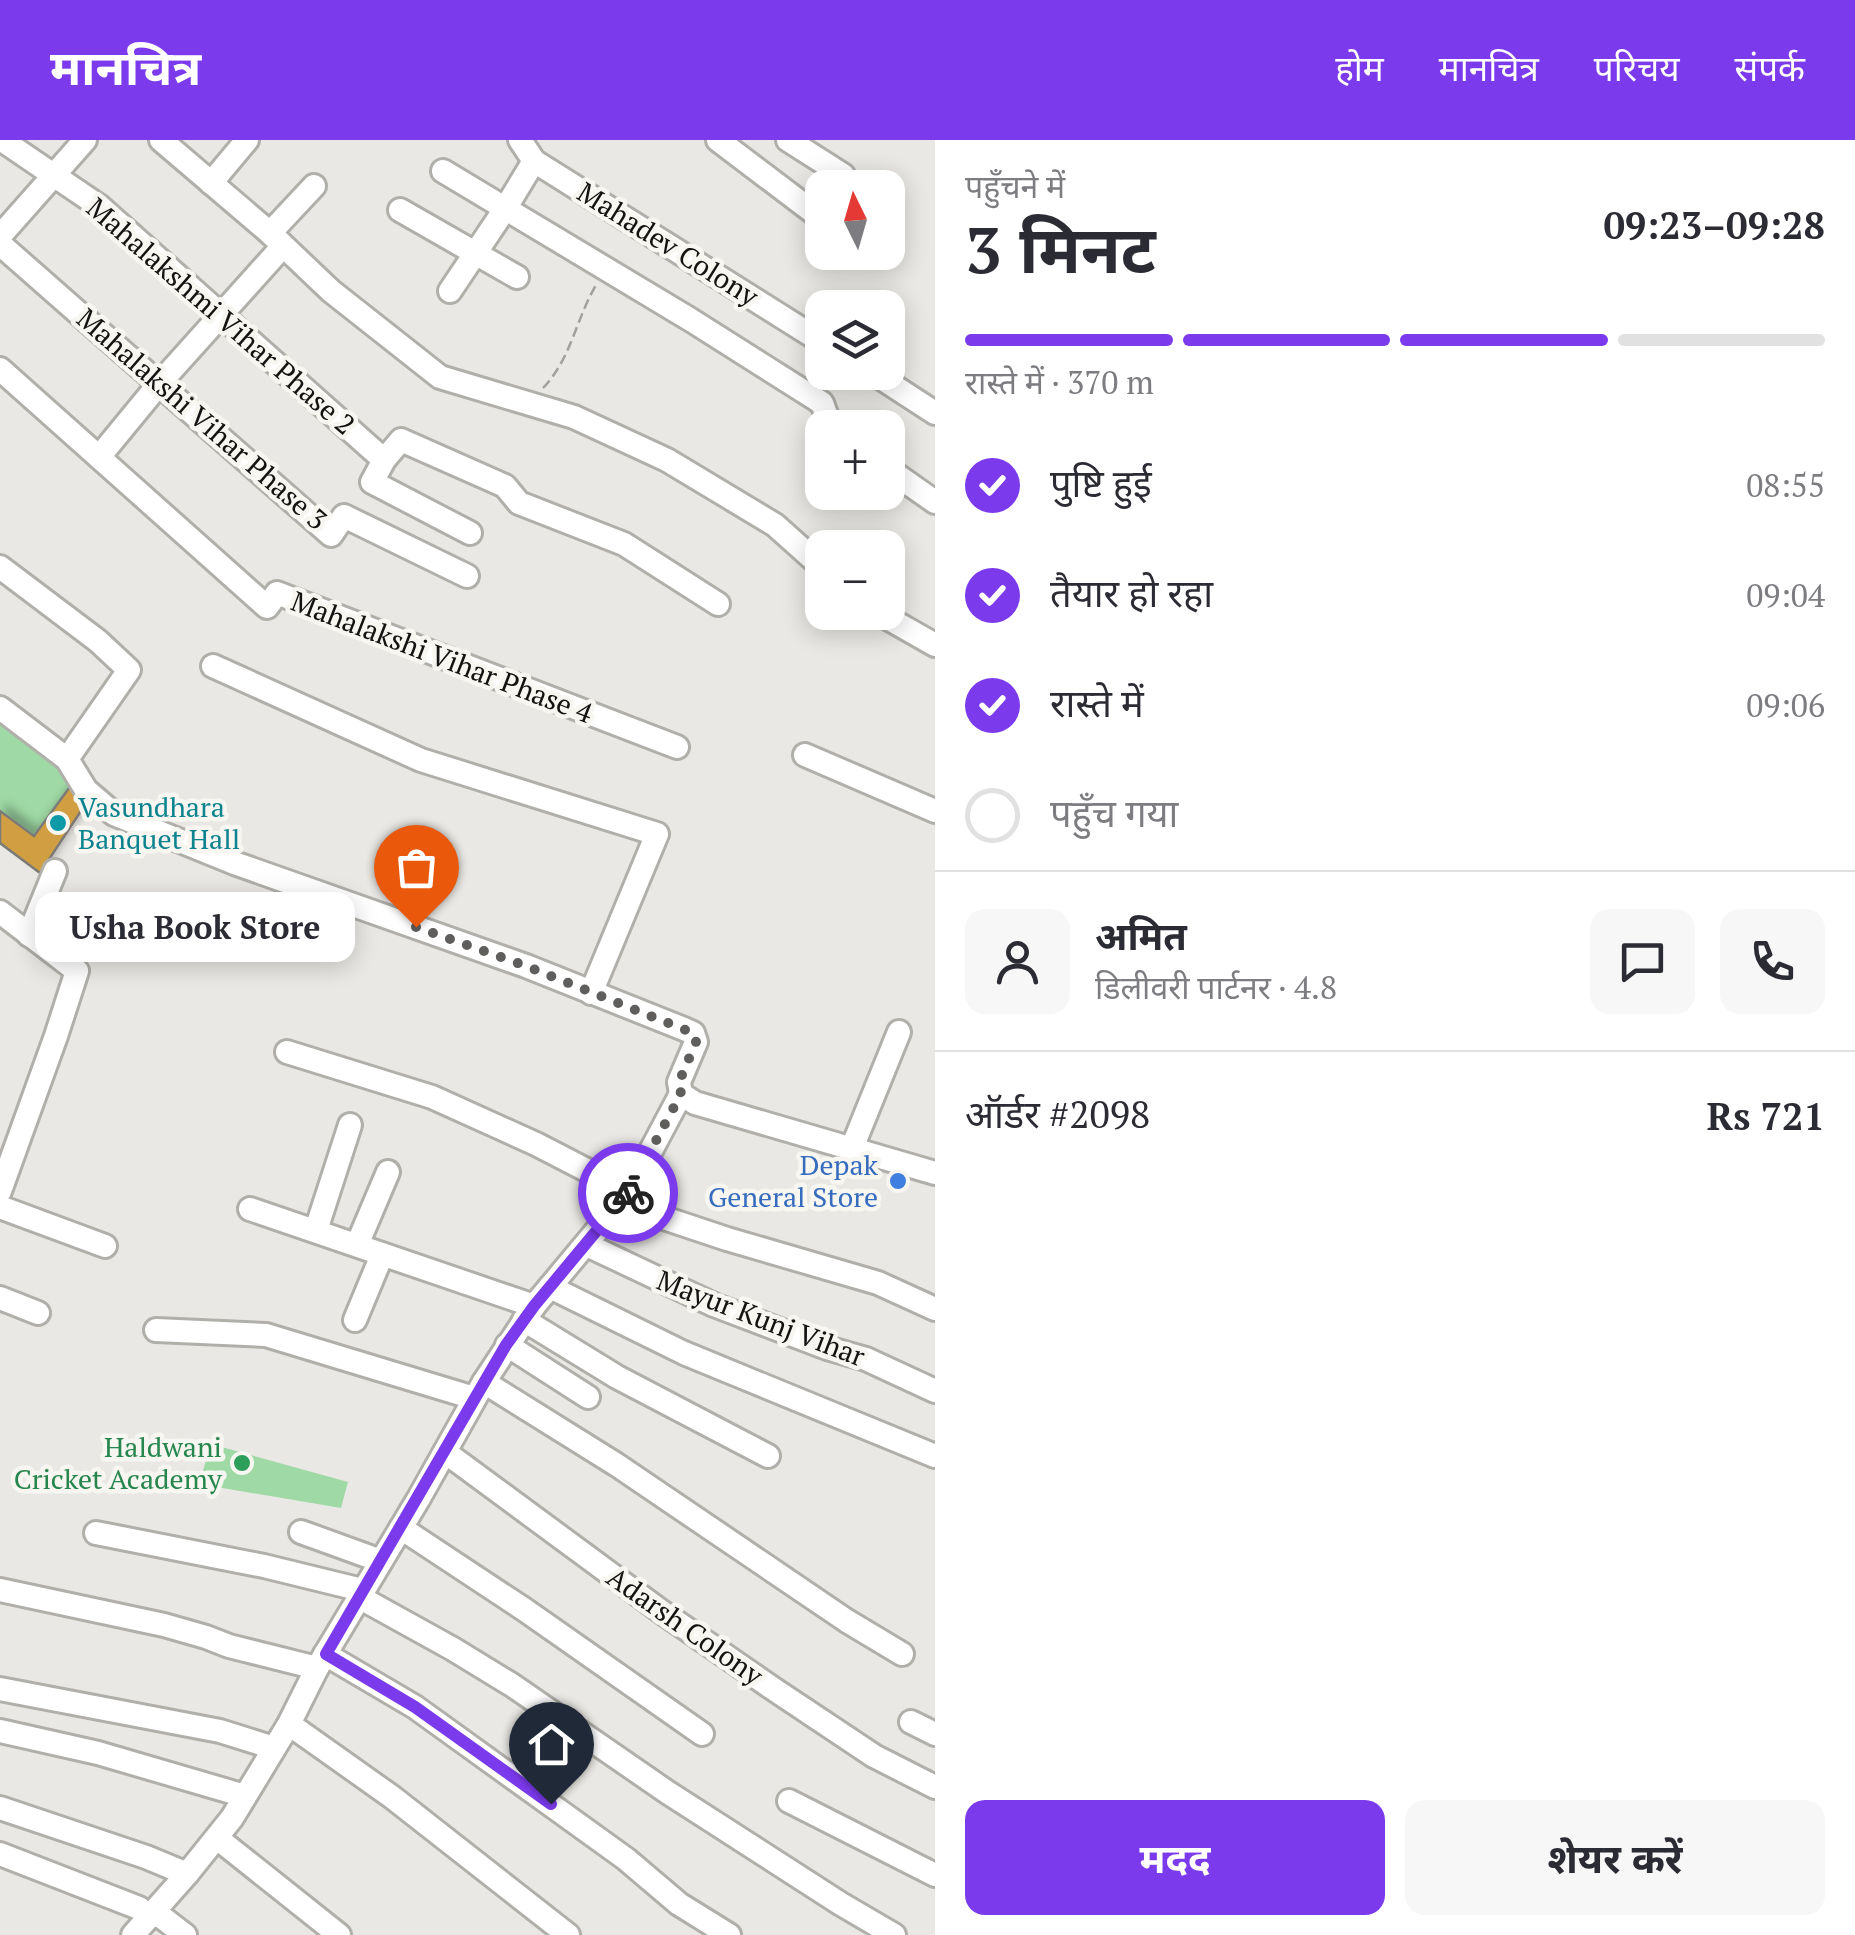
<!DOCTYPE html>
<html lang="hi">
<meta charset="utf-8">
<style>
body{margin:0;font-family:"PT Serif","Noto Sans Devanagari",serif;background:#f7f7f7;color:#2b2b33;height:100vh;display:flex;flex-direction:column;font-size:38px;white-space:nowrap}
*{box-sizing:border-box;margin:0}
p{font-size:32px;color:#7c7c81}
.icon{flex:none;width:55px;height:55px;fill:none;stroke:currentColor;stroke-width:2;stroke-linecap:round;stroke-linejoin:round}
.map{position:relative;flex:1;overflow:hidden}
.drawer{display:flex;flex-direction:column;background:#fff;width:920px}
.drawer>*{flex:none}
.needle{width:65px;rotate:355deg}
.buttons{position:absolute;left:805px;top:30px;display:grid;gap:20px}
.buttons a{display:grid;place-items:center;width:100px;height:100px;border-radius:20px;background:#fff;box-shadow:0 5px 25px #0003;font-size:50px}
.pin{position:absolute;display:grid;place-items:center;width:85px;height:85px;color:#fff;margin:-102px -42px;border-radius:50% 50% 50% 0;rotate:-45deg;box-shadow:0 0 10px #0007}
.pin .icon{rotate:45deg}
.courier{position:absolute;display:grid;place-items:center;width:100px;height:100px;margin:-50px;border:8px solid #7c3aed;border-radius:50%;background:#fff;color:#222;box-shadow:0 2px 12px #0007}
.bubble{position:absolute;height:70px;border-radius:20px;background:#fff;box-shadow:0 5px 25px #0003;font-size:32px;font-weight:700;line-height:70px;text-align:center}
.head em{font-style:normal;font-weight:700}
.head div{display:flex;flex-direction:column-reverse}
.head{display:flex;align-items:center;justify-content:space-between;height:170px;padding:0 30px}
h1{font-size:65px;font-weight:700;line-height:75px}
.bar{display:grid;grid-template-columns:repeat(4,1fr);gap:15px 10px;align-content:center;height:120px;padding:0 30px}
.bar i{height:12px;border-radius:8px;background:#e1e1e2}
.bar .active{background:#7c3aed}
.bar p{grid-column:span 4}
.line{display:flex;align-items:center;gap:25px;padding:0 30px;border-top:2px solid #e1e1e2}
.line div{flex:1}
.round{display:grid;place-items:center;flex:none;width:105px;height:105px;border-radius:20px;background:#f7f7f7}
ol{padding:0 30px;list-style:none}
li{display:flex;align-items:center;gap:30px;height:110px}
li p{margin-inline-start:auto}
li .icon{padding:10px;border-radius:50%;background:#7c3aed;color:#fff;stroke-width:4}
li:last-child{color:#7c7c81}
li i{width:55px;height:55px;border:5px solid #e1e1e2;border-radius:50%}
.action{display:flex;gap:20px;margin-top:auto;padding:20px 30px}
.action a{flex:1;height:115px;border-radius:20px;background:#7c3aed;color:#fff;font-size:40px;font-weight:700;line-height:115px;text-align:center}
.action a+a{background:#f7f7f7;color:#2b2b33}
header{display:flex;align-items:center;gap:60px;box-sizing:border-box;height:140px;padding:0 50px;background:#7c3aed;color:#fff}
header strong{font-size:48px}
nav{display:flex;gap:55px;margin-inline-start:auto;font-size:35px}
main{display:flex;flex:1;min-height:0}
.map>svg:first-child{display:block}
</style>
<header>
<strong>मानचित्र</strong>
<nav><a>होम</a><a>मानचित्र</a><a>परिचय</a><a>संपर्क</a></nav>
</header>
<main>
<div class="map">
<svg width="935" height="1795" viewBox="0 0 935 1795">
<defs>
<filter id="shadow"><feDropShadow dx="6" dy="-6" stdDeviation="5" flood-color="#0004"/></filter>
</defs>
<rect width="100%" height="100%" fill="#eae8e4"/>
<g fill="#9fd9a5">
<path d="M0,582L61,628L72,644L34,696L0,671Z"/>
<path d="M211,1304L348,1342L341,1368L199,1344Z"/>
</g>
<path fill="#d19f43" stroke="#7c7a76" stroke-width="2.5" filter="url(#shadow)" d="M72,644L85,665L40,733L0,703V671L34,696Z"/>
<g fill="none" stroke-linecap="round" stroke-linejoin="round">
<defs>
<g id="minor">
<path d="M2,0L99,66L384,320"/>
<path d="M161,0L270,93L331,151L440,237L574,277L667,320L775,385L822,427"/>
<path d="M520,0L534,21L822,202"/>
<path d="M718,0L821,78"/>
<path d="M788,0L843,35"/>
<path d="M443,31L691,180L822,263L831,288"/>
<path d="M211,43L247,0"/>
<path d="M400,70L517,137"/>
<path d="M270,93L314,46"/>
<path d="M0,96L85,0"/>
<path d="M0,104L331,395L344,376L467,436"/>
<path d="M450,151L505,69L534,21"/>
<path d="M0,229L267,467L277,453L677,607"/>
<path d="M872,232L935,273"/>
<path d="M99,317L159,244L283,106"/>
<path d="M888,329L935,362"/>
<path d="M470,393L372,342L384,320L401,300L505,346L519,363L624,404L718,464"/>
<path d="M0,427L98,501L129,530L67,619"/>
<path d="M877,472L935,505"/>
<path d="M213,526L421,620L657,694L591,853"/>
<path d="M0,568L67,619L86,650L114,674L237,724L526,826L684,889L693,893L696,902L679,942L681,954L695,963L935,1033"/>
<path d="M805,615L935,671"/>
<path d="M0,772L77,831L56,896L0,1051"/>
<path d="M29,795L55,731"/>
<path d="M287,912L432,957L536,1004L629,1052"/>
<path d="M852,1008L899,892"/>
<path d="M619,1063L727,1099L878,1143L935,1169"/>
<path d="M0,1067L105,1106"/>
<path d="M250,1069L534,1166"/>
<path d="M316,1090L350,985"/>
<path d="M357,1105L388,1032"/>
<path d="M587,1105L714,1165L827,1208L866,1219L935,1251"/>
<path d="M550,1147L684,1213L935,1316"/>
<path d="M0,1158L38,1173"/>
<path d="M355,1180L382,1115"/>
<path d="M524,1180L617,1237L768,1316"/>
<path d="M156,1190L266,1195L474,1258"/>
<path d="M507,1205L588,1257"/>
<path d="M484,1242L617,1325L847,1481L902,1514"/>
<path d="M445,1312L662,1472L775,1550L874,1616L935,1647"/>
<path d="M401,1388L525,1470L702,1594"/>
<path d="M301,1392L381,1421"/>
<path d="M96,1393L264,1426L362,1450"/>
<path d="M0,1450L164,1485L206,1497L229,1506L317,1528"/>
<path d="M359,1457L453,1509L512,1545L667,1652L841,1764L894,1795"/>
<path d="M325,1514L415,1567L626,1719L679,1764L729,1795"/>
<path d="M0,1549L220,1591L274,1608"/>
<path d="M911,1582L935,1594"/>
<path d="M289,1584L392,1657L568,1795"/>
<path d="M0,1591L98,1613L245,1656"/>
<path d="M789,1661L935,1735"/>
<path d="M0,1668L146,1717L187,1734"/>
<path d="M217,1698L339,1795"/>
<path d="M0,1714L139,1768L150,1777"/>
<path d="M155,1772L185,1795"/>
<path d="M133,1795L187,1734L232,1678L289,1584L317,1528L419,1358L484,1242L534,1166L629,1052L681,954"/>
</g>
</defs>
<use href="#minor" stroke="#b0afaa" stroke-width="28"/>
<path stroke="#a1a09d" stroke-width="2.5" stroke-dasharray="10 5" stroke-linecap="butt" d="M543,248C571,219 576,179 596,145"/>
<use href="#minor" stroke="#fff" stroke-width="22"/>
</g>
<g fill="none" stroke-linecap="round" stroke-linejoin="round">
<path stroke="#5f5e5c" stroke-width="10" stroke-dasharray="0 18" d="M416,787L526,826L693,893L696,902L679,942L681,954L628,1053"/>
<path stroke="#7c3aed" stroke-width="12" d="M551,1664L415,1567L326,1514L506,1205L534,1166L628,1053"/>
</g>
<circle fill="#0f9aa8" stroke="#f7f6f1" stroke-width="4" cx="58" cy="683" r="10"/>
<circle fill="#3f7fe0" stroke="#f7f6f1" stroke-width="4" cx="898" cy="1041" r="10"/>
<circle fill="#2e9e5b" stroke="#f7f6f1" stroke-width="4" cx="242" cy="1323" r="10"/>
<g text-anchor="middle" stroke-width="9" stroke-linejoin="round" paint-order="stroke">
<g font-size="28" fill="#141312" stroke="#f7f6f1">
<text transform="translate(668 104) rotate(32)" y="10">Mahadev Colony</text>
<text transform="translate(221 176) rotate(41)" y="10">Mahalakshmi Vihar Phase 2</text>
<text transform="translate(202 279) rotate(41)" y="10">Mahalakshi Vihar Phase 3</text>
<text transform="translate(442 517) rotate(21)" y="10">Mahalakshi Vihar Phase 4</text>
<text transform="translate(761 1178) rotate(21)" y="10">Mayur Kunj Vihar</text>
<text transform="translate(685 1486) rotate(35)" y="10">Adarsh Colony</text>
</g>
<g font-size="28" fill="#0d838f" stroke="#f7f6f1" text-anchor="start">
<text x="78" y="677">Vasundhara<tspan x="78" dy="32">Banquet Hall</tspan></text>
</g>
<g font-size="28" fill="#366cbe" stroke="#f7f6f1" text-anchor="end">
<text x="878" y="1035">Depak<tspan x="878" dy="32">General Store</tspan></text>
</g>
<g font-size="28" fill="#27864d" stroke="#f7f6f1" text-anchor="end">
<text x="222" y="1317">Haldwani<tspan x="222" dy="32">Cricket Academy</tspan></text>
</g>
</g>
</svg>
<div class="buttons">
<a><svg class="needle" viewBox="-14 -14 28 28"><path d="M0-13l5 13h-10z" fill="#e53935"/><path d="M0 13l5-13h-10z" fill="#7c7c81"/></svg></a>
<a><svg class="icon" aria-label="layers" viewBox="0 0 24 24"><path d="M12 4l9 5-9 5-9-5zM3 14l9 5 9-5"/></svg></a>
<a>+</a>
<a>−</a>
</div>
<div class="pin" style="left:416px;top:787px;background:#ea580c"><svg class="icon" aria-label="bag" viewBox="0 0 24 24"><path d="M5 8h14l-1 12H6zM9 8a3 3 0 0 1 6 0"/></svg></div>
<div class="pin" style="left:551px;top:1664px;background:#1f2937"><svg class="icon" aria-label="home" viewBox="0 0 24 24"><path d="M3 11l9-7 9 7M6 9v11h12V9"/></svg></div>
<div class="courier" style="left:628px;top:1053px"><svg class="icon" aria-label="bike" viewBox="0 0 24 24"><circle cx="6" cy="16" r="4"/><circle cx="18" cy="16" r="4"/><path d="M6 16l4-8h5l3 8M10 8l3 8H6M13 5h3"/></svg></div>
<div class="bubble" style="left:35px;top:752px;width:320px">Usha Book Store</div>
</div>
<section class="drawer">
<div class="head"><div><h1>3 मिनट</h1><p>पहुँचने में</p></div><em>09:23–09:28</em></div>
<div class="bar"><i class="active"></i><i class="active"></i><i class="active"></i><i></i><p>रास्ते में · 370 m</p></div>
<ol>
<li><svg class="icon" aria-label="check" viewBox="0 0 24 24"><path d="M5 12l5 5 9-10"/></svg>पुष्टि हुई<p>08:55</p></li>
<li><svg class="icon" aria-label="check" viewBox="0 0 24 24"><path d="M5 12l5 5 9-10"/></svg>तैयार हो रहा<p>09:04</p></li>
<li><svg class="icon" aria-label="check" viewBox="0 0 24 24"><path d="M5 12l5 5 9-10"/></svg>रास्ते में<p>09:06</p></li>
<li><i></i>पहुँच गया</li>
</ol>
<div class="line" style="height:180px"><a class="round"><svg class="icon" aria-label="person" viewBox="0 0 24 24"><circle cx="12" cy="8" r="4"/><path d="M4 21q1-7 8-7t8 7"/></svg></a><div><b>अमित</b><p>डिलीवरी पार्टनर · 4.8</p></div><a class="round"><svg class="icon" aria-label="chat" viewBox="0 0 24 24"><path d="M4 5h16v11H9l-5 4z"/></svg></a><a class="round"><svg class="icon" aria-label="phone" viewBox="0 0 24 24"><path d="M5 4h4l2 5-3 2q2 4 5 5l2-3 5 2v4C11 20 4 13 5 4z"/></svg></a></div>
<div class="line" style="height:130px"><div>ऑर्डर #2098</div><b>Rs 721</b></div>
<div class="action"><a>मदद</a><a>शेयर करें</a></div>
</section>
</main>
